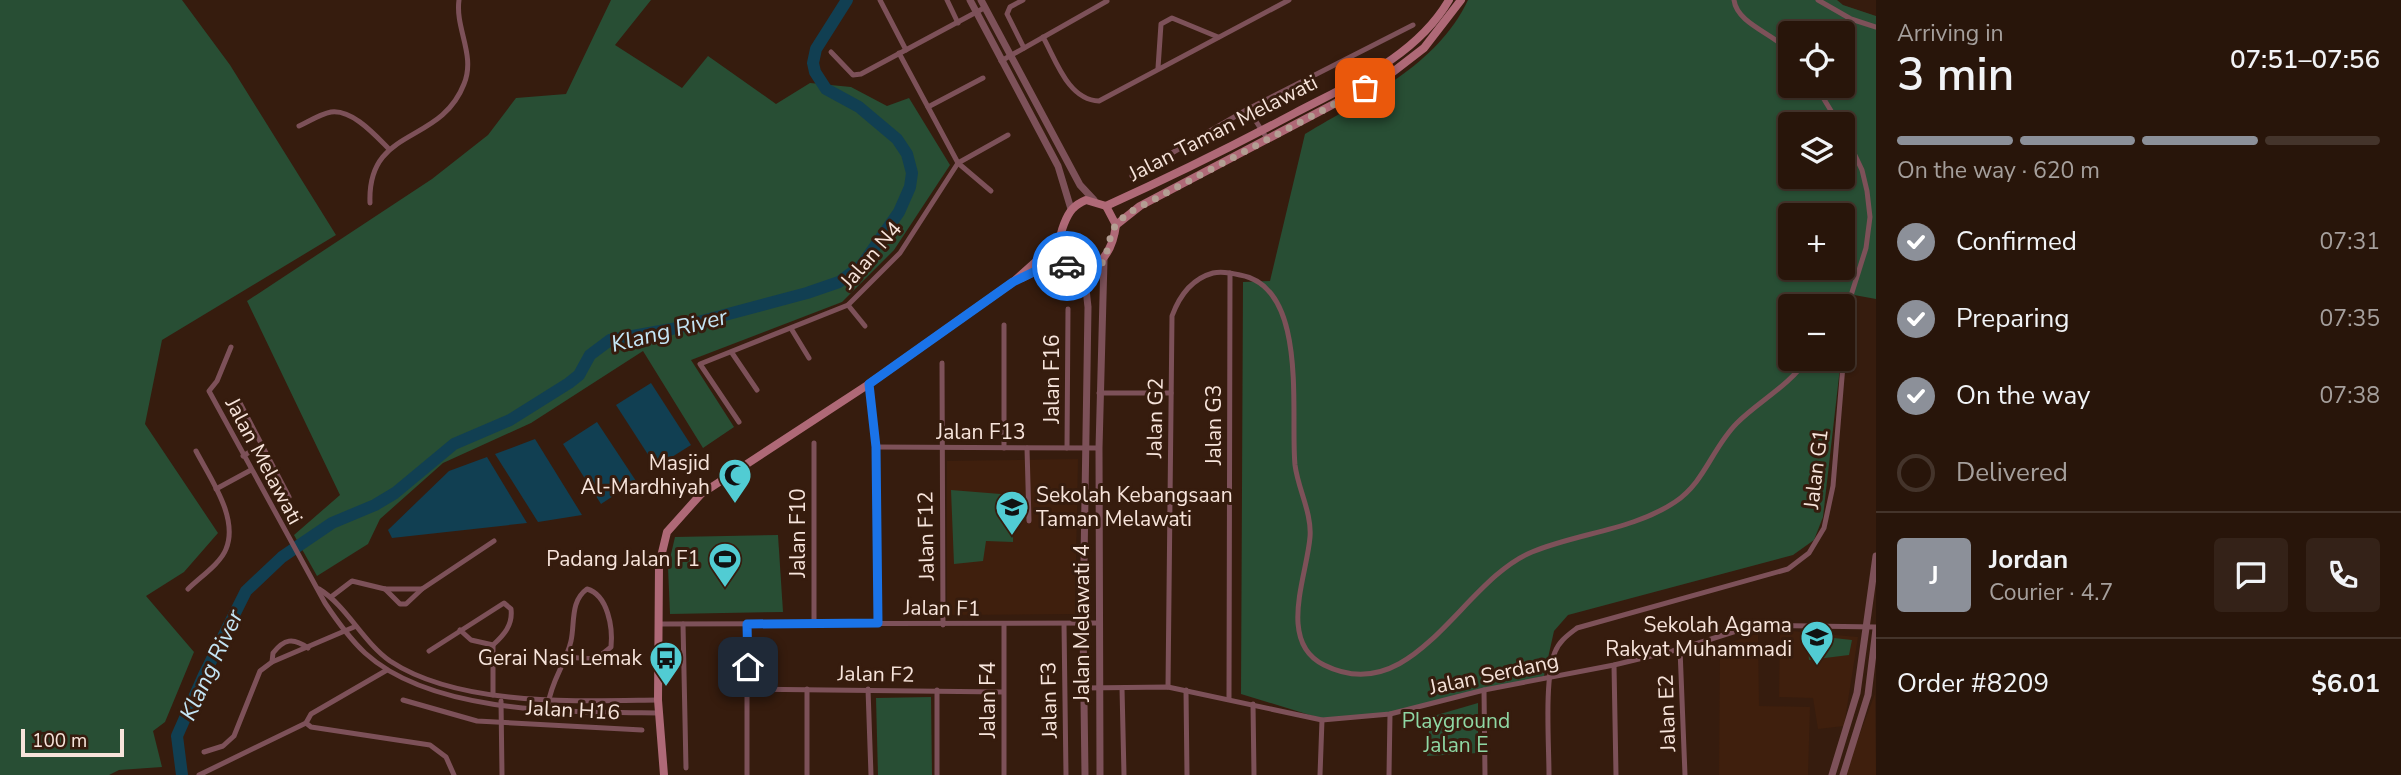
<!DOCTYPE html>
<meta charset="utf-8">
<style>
body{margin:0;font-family:"Nunito Sans",sans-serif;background:#342218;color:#f1f3f6;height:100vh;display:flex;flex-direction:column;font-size:26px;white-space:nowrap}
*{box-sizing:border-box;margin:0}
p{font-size:23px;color:#a59f9c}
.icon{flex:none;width:38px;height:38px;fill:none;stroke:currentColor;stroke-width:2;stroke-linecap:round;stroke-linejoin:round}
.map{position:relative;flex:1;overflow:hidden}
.panel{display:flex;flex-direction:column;background:#28150a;width:525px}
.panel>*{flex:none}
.tools{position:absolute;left:1778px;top:21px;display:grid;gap:14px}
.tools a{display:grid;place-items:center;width:77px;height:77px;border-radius:7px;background:#28150a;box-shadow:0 2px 5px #0004,0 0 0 2px #44342b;font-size:35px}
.scale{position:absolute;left:21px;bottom:18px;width:103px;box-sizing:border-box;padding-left:7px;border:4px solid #f7e4db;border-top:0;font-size:19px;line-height:24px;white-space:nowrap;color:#f7e4db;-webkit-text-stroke:5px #361c0e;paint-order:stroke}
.pin{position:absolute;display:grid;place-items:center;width:60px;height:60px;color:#fff;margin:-30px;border-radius:14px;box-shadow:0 4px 10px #0006}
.courier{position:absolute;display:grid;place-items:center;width:70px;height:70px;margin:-35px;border:5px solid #1a73e8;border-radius:50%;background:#fff;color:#222;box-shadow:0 2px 9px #0007}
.summary em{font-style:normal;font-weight:600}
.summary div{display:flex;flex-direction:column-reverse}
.summary{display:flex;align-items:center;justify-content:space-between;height:119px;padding:0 21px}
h1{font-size:46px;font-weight:600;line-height:52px}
.bar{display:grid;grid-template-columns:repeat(4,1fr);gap:10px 7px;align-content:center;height:84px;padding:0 21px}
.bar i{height:9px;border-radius:5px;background:#44342b}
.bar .active{background:#8c9099}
.bar p{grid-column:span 4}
.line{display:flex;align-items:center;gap:18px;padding:0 21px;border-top:2px solid #44342b}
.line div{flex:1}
.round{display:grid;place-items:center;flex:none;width:74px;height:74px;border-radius:7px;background:#342218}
ol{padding:0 21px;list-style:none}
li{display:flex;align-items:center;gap:21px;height:77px}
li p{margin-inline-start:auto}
li .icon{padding:7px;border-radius:50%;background:#8c9099;color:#fff;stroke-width:4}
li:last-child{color:#a59f9c}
li i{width:38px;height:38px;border:4px solid #44342b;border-radius:50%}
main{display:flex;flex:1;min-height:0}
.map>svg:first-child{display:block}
</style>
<main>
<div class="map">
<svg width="1876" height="775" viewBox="0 0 1876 775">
<rect width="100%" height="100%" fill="#361c0e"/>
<g fill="#3f1f0d">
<path d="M1078,459L1075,614L947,615V461Z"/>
<path d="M1780,630L1858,637L1844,726L1818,729L1813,698L1779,697Z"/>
<path d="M1758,633L1759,706L1810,707L1808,775H1719L1720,646Z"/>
<path d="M1875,694L1876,775H1844Z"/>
</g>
<g fill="#284e34" fill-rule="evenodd">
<path d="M0,0H182L230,65L336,235L162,340L145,424L218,533L184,572L146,596L194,652L165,722L153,731L162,767L119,770L109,775H0Z"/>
<path d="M611,0H651L615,45L682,88L708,56L776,104L810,83L851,87L887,106L909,98L950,165L894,250L842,302L691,360L734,427L703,448L643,351L531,423L443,463L380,519L368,544L317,576L294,535L340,495L247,301L432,179L488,135L516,98L566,94Z"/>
<path d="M1468,0H1837L1843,5L1876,16V299L1854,295L1843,349V306H1790V359H1841L1823,517L1814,540L1793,555L1568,615L1554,631L1544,676L1387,714L1326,720L1241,694L1243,282L1270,281L1305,134C1365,98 1437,66 1468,0ZM1790,33H1843V86H1790ZM1790,124H1843V177H1790ZM1790,215H1843V268H1790Z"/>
<path d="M951,490L1013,495V542L986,541L983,561L954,564Z"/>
<path d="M778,535L783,612L670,614L668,567L675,537Z"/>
<path d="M1807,635L1852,640L1849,655L1809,660Z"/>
<path d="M931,697L932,775H878L876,698Z"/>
<path d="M1478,703V753L1427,756L1430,717Z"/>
</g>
<g fill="#113f52">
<path d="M651,383L691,445L656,467L616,405Z"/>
<path d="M597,422L636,481L601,504L563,444Z"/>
<path d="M535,439L582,515L538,522L495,454Z"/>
<path d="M487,457L527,523L392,538L388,530L449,471Z"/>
</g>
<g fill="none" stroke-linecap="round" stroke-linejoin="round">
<path stroke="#113f52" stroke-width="12" d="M182,775L177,736L204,675L246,591L282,557L332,523L375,505L395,493L454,444L510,420L569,383L579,375L590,355L610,340L672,329L807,293L839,282L862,265L899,212L910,187L912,173L907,154L897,139L859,107L826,89L815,72L813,63L816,49L847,0"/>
<g stroke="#7d5159" stroke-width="5">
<path d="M880,0L906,50"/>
<path d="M947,0L958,23"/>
<path d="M1023,0L1010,7L1007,14L1024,48"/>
<path d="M1734,0C1737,24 1775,34 1790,52"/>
<path d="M1818,0L1851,19L1876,27"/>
<path d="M1043,37C1056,60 1068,100 1099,101L1289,0"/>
<path d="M831,52L853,75L861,74L984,8"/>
<path d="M899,53L958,163L991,191"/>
<path d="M1001,61L1107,1"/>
<path d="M1158,68L1161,24L1172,18L1218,37"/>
<path d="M1816,86L1839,124"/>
<path d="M928,107L983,78"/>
<path d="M1248,109L1268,140"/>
<path d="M299,126C308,122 320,114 331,112C352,109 375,135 388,148"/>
<path d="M1132,176L1248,109L1413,25"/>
<path d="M370,203C367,126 440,146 464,84C476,55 455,29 459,0"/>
<path d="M848,305L865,326"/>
<path d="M1004,325V448"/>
<path d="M792,330L809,358"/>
<path d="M231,347L217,381L209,391L325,603C337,621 349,638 365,653C433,715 572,712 659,713"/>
<path d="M732,353L757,390"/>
<path d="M942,363L943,625"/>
<path d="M869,384L876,447L878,623"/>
<path d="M1099,393H1171"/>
<path d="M240,403L289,497"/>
<path d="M739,422L700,364L848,305L900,253L958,163L1008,135"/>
<path d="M876,447L1099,448"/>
<path d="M1027,448L1029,521"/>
<path d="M1067,448L1068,309"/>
<path d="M243,456L261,445"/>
<path d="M216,489L251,470"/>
<path d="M188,589C199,578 221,563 226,549C239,518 210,478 196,451"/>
<path d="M319,589C347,606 362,641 390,661C460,707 578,701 658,700"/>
<path d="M385,589L400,604H406L422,589"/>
<path d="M331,597L352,581L385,589H422L494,541"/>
<path d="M747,623V775"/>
<path d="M659,624L1099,623"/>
<path d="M683,624L686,768"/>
<path d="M814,624V443"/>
<path d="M1064,624L1066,775"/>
<path d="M493,645V695"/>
<path d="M1680,649L1685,775"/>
<path d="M429,651L504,603L511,609C513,625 504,635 493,645L471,640L460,630"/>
<path d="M272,662L273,653C284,639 293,637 308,648"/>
<path d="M1614,665L1616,775"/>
<path d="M1168,687L1172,316C1179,297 1191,279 1213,273C1221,271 1232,273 1240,275C1309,287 1290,414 1295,465C1298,489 1312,513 1310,537C1307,576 1277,642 1324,665C1414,710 1462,580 1532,552C1578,533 1633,530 1675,502C1705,482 1712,448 1737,423C1759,401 1789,386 1807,359"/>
<path d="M1084,688L1168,687L1322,720L1390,714L1484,690L1614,665L1680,649L1755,625L1876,627"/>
<path d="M1122,688L1124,775"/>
<path d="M748,689L1003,692"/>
<path d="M868,689L871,775"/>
<path d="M937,690V775"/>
<path d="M1186,690L1187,775"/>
<path d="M1484,690L1485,775"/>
<path d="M1229,699L1230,273"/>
<path d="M403,700L477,721L642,730"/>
<path d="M501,701L502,775"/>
<path d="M1253,704L1254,775"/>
<path d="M548,705C551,681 566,663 571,641C575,623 570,601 587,589C608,595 613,628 611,647L596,659L564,657"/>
<path d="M306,723L311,727L430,745L446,757L454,775"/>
<path d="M204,752L223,746L234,736L260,671L272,662L354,627"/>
<path d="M199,775L306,723L311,714L387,670"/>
<path d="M807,775V689"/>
<path d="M1004,775V624"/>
<path d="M1320,775L1322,720"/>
<path d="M1389,775L1390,714"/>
<path d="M1549,775C1549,744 1544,679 1555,652C1559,641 1568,635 1577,628L1788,569L1809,553L1824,528L1833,486L1848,305L1866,248L1870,217L1867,191L1862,170L1843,130"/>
</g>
<g stroke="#7d5159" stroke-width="7">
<path d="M970,0L1058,166L1071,209"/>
<path d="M981,0L1080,185L1094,200"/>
<path d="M1084,271L1088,307L1083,624L1085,775"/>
<path d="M1100,775L1099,448L1104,260"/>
<path d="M1832,775L1857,693L1876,556"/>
<path d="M1843,775L1868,695L1876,629"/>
</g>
<g stroke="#af6977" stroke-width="8">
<path d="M1086,200L1106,206L1116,225C1108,290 1042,280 1064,224C1069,211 1074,205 1086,200Z"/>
<path d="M1106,206C1170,177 1233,146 1295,113C1350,84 1416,57 1449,0"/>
<path d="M1116,225L1140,206L1389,75L1424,48L1461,0"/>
<path d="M1022,278L1044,267H1070"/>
<path d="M664,775L658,700L659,565L667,532L701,494L869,384L1013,282L1059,241"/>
</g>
</g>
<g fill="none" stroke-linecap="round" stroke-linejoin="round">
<path stroke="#b39e93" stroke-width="7" stroke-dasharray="0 12.6" d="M1067,266C1116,281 1101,246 1117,223C1120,219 1127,216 1130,212L1365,88"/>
<path stroke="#1a73e8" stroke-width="9" d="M748,667L747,624L878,623L876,447L869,384L1013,282L1044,267L1067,266"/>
</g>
<defs>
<symbol id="mosque-pin" viewBox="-11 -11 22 30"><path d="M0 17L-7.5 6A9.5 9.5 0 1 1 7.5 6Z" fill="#51ccd3" stroke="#361c0e"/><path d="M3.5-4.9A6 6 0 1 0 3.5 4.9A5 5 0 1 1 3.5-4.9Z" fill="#111"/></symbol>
<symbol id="school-pin" viewBox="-11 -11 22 30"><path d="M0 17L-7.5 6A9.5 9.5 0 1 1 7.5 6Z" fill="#51ccd3" stroke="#361c0e"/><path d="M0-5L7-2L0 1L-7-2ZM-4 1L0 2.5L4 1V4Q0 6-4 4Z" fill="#111"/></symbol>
<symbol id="stadium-pin" viewBox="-11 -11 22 30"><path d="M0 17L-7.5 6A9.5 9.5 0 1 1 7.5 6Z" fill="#51ccd3" stroke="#361c0e"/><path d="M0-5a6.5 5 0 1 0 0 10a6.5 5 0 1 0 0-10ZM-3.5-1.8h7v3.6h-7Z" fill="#111"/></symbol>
<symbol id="bus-pin" viewBox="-11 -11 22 30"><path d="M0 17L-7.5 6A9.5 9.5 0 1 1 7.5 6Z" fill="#51ccd3" stroke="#361c0e"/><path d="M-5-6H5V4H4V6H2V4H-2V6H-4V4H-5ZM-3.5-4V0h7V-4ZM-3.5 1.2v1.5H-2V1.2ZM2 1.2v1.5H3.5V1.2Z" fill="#111"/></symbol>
</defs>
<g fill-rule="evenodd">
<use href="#mosque-pin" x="716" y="456" width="38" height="52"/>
<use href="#school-pin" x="993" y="488" width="38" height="52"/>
<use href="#stadium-pin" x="706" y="540" width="38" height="52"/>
<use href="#school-pin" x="1798" y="618" width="38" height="52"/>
<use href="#bus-pin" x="647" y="639" width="38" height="52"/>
</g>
<g text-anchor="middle" stroke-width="6" stroke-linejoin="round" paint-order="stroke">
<g font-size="21" fill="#f7e4db" stroke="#361c0e">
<text transform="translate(1223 128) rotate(-27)" y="7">Jalan Taman Melawati</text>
<text transform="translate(871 255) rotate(-49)" y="7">Jalan N4</text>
<text transform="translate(1052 379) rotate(-90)" y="7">Jalan F16</text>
<text transform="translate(1155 418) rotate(-89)" y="7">Jalan G2</text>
<text transform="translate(1214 425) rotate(-90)" y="7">Jalan G3</text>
<text x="981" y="439">Jalan F13</text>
<text transform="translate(264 461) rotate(62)" y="7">Jalan Melawati</text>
<text transform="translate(1816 469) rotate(-83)" y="7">Jalan G1</text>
<text transform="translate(798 533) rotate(-90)" y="7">Jalan F10</text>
<text transform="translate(926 536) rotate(-91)" y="7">Jalan F12</text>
<text transform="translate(942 608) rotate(1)" y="7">Jalan F1</text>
<text transform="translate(1082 623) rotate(-90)" y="7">Jalan Melawati 4</text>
<text transform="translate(876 674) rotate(1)" y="7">Jalan F2</text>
<text transform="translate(1494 674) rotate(-12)" y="7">Jalan Serdang</text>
<text transform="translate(988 700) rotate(-90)" y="7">Jalan F4</text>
<text transform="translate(1049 700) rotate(-91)" y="7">Jalan F3</text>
<text transform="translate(573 710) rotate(3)" y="7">Jalan H16</text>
<text transform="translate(1667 713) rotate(-92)" y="7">Jalan E2</text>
</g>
<g font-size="21" fill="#f7e4db" stroke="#361c0e" text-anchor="end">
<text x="710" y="470">Masjid<tspan x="710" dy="24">Al-Mardhiyah</tspan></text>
<text x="1036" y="502" text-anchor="start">Sekolah Kebangsaan<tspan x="1036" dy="24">Taman Melawati</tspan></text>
<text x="700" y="566">Padang Jalan F1</text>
<text x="1792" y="632">Sekolah Agama<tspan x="1792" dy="24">Rakyat Muhammadi</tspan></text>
<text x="642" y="665">Gerai Nasi Lemak</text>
</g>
<g font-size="21" fill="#8fd8a4" stroke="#361c0e">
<text x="1456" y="728">Playground<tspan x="1456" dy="24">Jalan E</tspan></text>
</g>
<g font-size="23" font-style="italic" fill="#c4e5f5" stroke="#361c0e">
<text transform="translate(669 330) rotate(-14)" y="8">Klang River</text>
<text transform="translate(211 665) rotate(-65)" y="8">Klang River</text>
</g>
</g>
</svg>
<div class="tools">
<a><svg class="icon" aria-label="locate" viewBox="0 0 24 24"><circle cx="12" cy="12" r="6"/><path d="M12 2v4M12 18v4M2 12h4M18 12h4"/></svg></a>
<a><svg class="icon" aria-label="layers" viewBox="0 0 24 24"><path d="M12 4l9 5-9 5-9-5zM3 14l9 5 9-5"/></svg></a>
<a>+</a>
<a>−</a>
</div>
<div class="scale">100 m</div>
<div class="pin" style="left:1365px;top:88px;background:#ea580c"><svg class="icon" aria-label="bag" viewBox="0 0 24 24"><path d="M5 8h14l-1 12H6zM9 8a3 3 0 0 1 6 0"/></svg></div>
<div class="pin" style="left:748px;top:667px;background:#1f2937"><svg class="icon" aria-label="home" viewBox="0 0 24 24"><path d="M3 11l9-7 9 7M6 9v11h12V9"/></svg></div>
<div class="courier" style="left:1067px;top:266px"><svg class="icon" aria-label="car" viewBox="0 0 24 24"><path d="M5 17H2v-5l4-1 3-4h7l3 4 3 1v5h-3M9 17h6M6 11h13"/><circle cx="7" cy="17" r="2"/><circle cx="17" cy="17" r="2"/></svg></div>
</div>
<section class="panel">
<div class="summary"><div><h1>3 min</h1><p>Arriving in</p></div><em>07:51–07:56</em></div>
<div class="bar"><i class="active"></i><i class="active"></i><i class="active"></i><i></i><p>On the way · 620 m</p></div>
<ol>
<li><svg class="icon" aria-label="check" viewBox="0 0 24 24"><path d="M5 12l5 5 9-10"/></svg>Confirmed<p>07:31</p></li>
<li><svg class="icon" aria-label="check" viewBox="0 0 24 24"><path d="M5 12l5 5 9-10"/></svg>Preparing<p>07:35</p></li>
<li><svg class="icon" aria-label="check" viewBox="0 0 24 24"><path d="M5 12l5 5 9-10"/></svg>On the way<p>07:38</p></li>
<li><i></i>Delivered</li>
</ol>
<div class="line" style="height:126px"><b class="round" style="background:#8c9099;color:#fff">J</b><div><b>Jordan</b><p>Courier · 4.7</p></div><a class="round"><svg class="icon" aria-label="chat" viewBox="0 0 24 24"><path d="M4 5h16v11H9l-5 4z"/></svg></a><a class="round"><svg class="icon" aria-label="phone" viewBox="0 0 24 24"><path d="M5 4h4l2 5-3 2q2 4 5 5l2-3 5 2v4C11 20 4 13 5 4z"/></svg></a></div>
<div class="line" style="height:91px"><div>Order #8209</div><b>$6.01</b></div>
</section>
</main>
